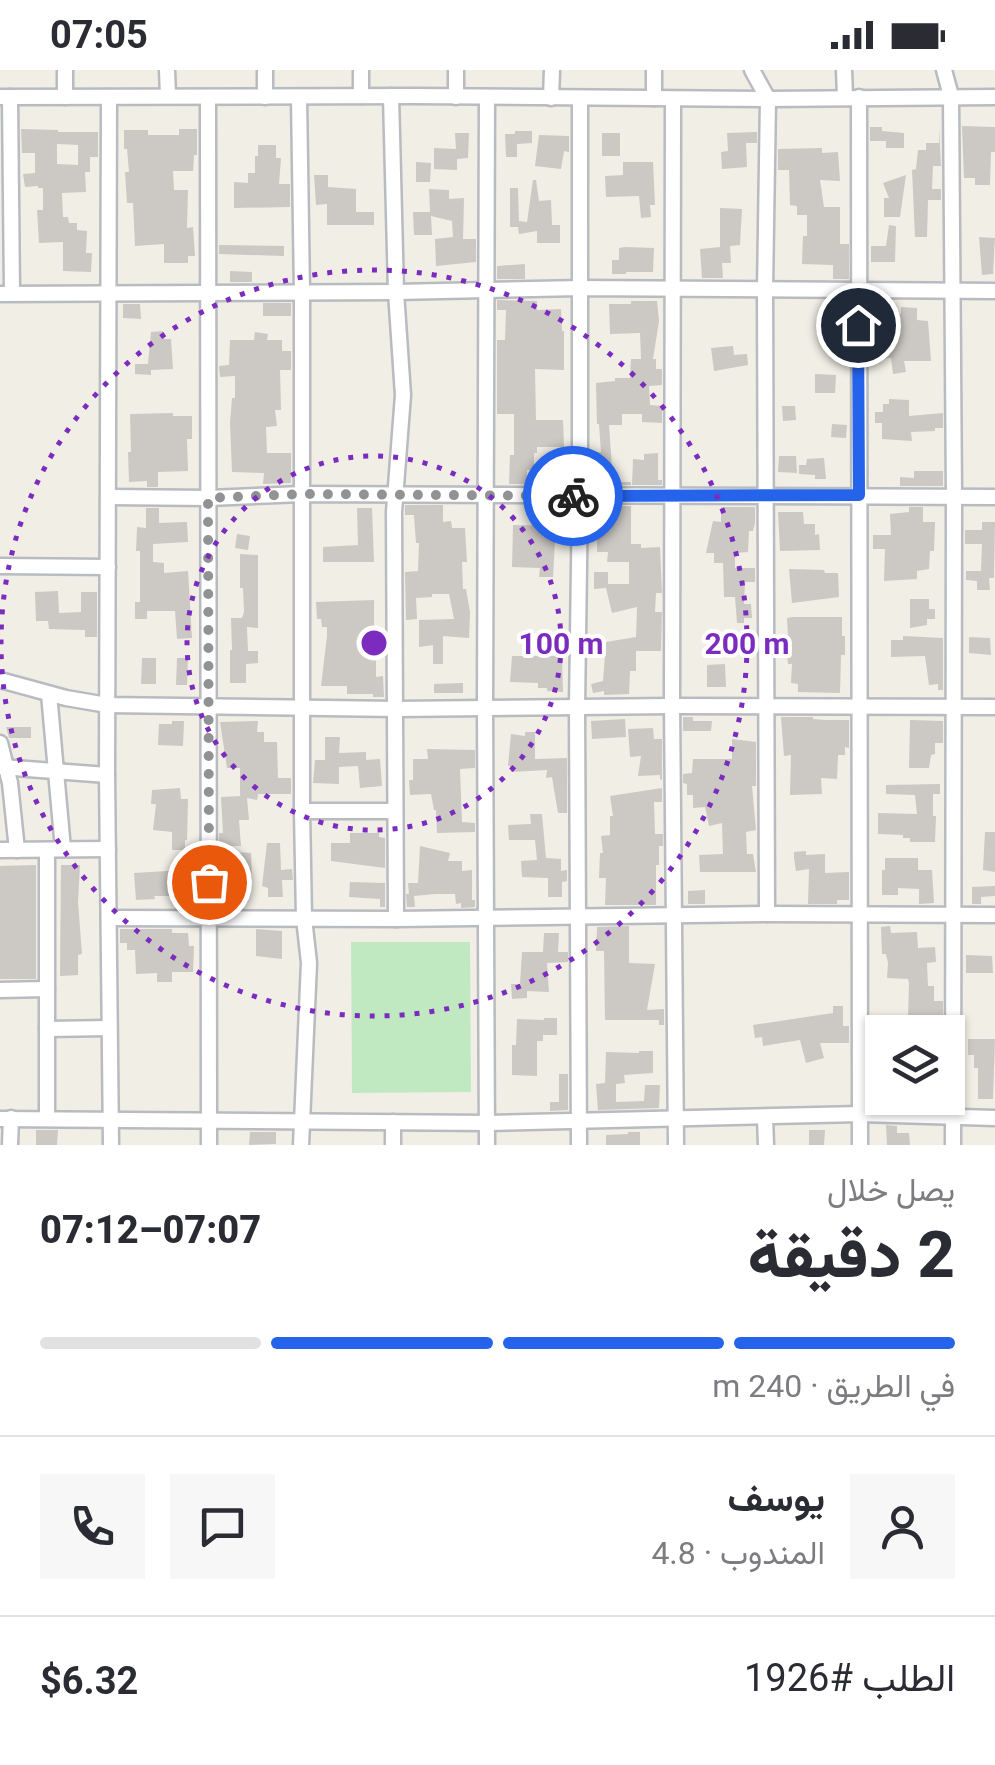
<!DOCTYPE html>
<html lang="ar">
<meta charset="utf-8">
<style>
body{margin:0;font-family:Roboto,Vazirmatn,sans-serif;background:#f7f7f7;color:#2b2b33;direction:rtl;height:100vh;display:flex;flex-direction:column;font-size:38px;white-space:nowrap}
*{box-sizing:border-box;margin:0}
p{font-size:32px;color:#7c7c81}
.icon{flex:none;width:55px;height:55px;fill:none;stroke:currentColor;stroke-width:2;stroke-linecap:round;stroke-linejoin:round}
.map{position:relative;height:1075px;overflow:hidden;direction:ltr}
.details{display:flex;flex-direction:column;background:#fff;flex:1}
.details>*{flex:none}
.controls{position:absolute;left:865px;top:945px;display:grid;gap:20px}
.controls a{display:grid;place-items:center;width:100px;height:100px;border-radius:0px;background:#fff;box-shadow:0 2px 8px #0004;font-size:50px}
.pin{position:absolute;display:grid;place-items:center;width:85px;height:85px;color:#fff;margin:-42px;border:5px solid #fff;border-radius:50%;box-shadow:0 2px 10px #0007}
.courier{position:absolute;display:grid;place-items:center;width:100px;height:100px;margin:-50px;border:8px solid #2563eb;border-radius:50%;background:#fff;color:#222;box-shadow:0 2px 12px #0007}
.head em{font-style:normal;font-weight:800}
.head div{display:flex;flex-direction:column-reverse}
.head{display:flex;align-items:center;justify-content:space-between;height:170px;padding:0 40px}
h1{font-size:65px;font-weight:800;line-height:75px}
.bar{display:grid;grid-template-columns:repeat(4,1fr);gap:15px 10px;align-content:center;height:120px;padding:0 40px}
.bar i{height:12px;border-radius:8px;background:#e1e1e2}
.bar .current{background:#2563eb}
.bar p{grid-column:span 4}
.line{display:flex;align-items:center;gap:25px;padding:0 40px;border-top:2px solid #e1e1e2}
.line div{flex:1}
.round{display:grid;place-items:center;flex:none;width:105px;height:105px;border-radius:0px;background:#f7f7f7}
.status{display:flex;justify-content:space-between;align-items:center;height:70px;padding:0 50px;background:#fff;direction:ltr}
.status svg{height:28px;fill:currentColor}
.map>svg:first-child{display:block}
</style>
<div class="status"><b>07:05</b><svg viewBox="0 0 49 12"><path d="M0 12V9h3v3zM5 12V6h3v6zM10 12V3h3v9zM15 12V0h3v12zM26 1h20v11H26zM47 4h2v5h-2z"/></svg></div>
<div class="map">
<svg width="995" height="1075" viewBox="0 0 995 1075">
<rect width="100%" height="100%" fill="#f1eee6"/>
<path fill="#c1e9c1" d="M470,872L471,1022L352,1023L351,872Z"/>
<g fill="#ccc8c3" fill-rule="evenodd">
<path d="M962,56L995,57V82H991L990,115H975V108H964Z"/>
<path d="M870,57H882V61L904,63V78H886V71H870Z"/>
<path d="M939,57L941,96H933L932,119H941V130H928L927,167H915L912,100L916,99L918,80H926V73H939Z"/>
<path d="M21,59L58,60V62H98V87H90V102H85L86,122L62,123L63,147H68L69,153H77V160L87,161L86,183H92L91,202L63,201V172L39,173L37,140H43V118H38V116L25,117L23,104L35,103V83H22ZM57,74L78,75V95L57,94Z"/>
<path d="M179,59H197V85H194L193,101H173L174,120H188L187,158L193,157L195,186H188V193H164V174L135,176L133,133H127L125,102H129L127,79H124V60H148V65H179Z"/>
<path d="M515,61H532V73L517,74V87H506L505,64H515Z"/>
<path d="M757,62V73H746L747,97L722,99L721,82L728,81L727,63Z"/>
<path d="M455,63H469L468,88L457,89V100L434,99V78L456,79Z"/>
<rect x="602" y="63" width="18" height="23"/>
<path d="M539,65L569,66V82L564,81L561,99L535,96Z"/>
<path d="M258,75H276V88H281L279,114H290V137L234,138V112L248,113V103H255V86H258Z"/>
<path d="M822,78V83L838,82L840,111L820,110L824,137H840V174H849V209H833V195L802,194L803,166H807V145H797V136L790,135L789,100H778V79Z"/>
<path d="M416,92L431,93L430,112H416Z"/>
<path d="M623,92H653L655,135H650L651,147L641,148L639,126L606,127L605,106L623,105Z"/>
<path d="M314,105H328V117L356,119V142H374V155H327V134L316,135Z"/>
<path d="M906,105L900,147H884V128H889L883,113Z"/>
<path d="M533,110H536L539,131L551,130L552,155H560V173H537V161L519,164L518,157H510V118H518L519,151L527,152Z"/>
<path d="M429,119L449,120V129L464,128L463,169H476V192L436,196L435,169L453,167L452,151L431,146L432,165H414L413,142H430Z"/>
<path d="M720,138L742,139L740,175L730,176L731,193H722L723,208H702L700,179L720,177Z"/>
<path d="M889,155L896,156L895,192H871V176H886Z"/>
<path d="M979,167L995,168L993,204L982,205Z"/>
<path d="M219,175L284,176V186L219,184Z"/>
<path d="M625,177L654,178L653,202H626V204H612V190H619V178Z"/>
<path d="M525,194V209H497V196Z"/>
<path d="M230,201L252,202V212H230Z"/>
<path d="M497,230L537,231V240L561,239L562,261H564V300L535,299L536,350H563L564,377H537V383H534V400H527V414H509L510,385H514V344H497V270H505L506,240H497Z"/>
<path d="M631,231H657L659,251L653,289H656V299H662V315L649,316L650,335L662,336V353L642,352V344H622V355H609L613,412H631V415H593L592,382H601L599,354H597L596,313L615,311V308H630L631,289H641L640,263L610,264L609,234H631Z"/>
<path d="M870,231H879V243L901,244V237L917,238V250L928,251L931,291H904L906,302L893,304L891,288H872Z"/>
<rect x="263" y="233" width="28" height="13"/>
<path d="M123,234H140L141,249L123,248Z"/>
<path d="M163,261L164,269H171L173,299L151,300V305L135,304V294H148L151,262Z"/>
<path d="M255,262L268,264L267,270H282V281H291V300H280L281,340H275L277,356L266,357L267,383H291V413L263,414L264,403L232,402L230,353L232,328H235V306L220,307L219,296L229,295L230,270H254Z"/>
<path d="M733,276L734,285L747,284L748,295L714,301L711,278Z"/>
<path d="M815,304L836,305L835,323H815Z"/>
<path d="M889,329L909,330V346L943,343V358H935V361L911,362L912,371L882,369V353H875V342H883V334H889Z"/>
<path d="M782,336H795L796,350L783,351Z"/>
<path d="M173,343V346H192V369H187L188,401L158,402V417H147V411L129,412L128,382H131L130,344Z"/>
<path d="M832,354L847,355L846,368L831,367Z"/>
<path d="M658,383V410H662V415H632L633,389L644,390V384Z"/>
<path d="M779,386H796L797,403L778,402Z"/>
<path d="M824,388L826,409H815V405L799,404V395H806L807,389Z"/>
<path d="M914,401H943V416H900V407L914,408Z"/>
<path d="M405,435H443V452L451,451L452,458H465L467,492H462L463,519H466L470,542L469,568L443,566V594H433V575L419,577V550L454,549L449,524H432V527L416,528L417,549L406,550L405,502L418,501L419,473H416L414,445H405Z"/>
<path d="M600,436H631V474H641V478L660,477L662,523H656L655,542H662L661,581H636V601H630L629,624L604,625V621L593,623L591,614L603,611L606,572L636,567L637,537L612,543L606,518L594,519V502H608V514H629V492H607L608,482H597V457L600,456Z"/>
<path d="M721,437H755V453L753,461H749L748,482L735,483V498H755V512H745L744,534H751L752,548H744V553H737L735,527H724L723,493H714V483H706L713,451L721,452Z"/>
<path d="M909,437H923V452H935L934,481H930L929,499L917,501V509L884,511L885,479H873V465H891L890,444L909,442Z"/>
<path d="M146,438H159V453L187,452L188,472L153,474V492L164,493V503L188,501L192,568L177,569L175,541H147V549H135V532H140V481H136L137,457L146,458Z"/>
<path d="M357,438H372L374,492H323V477L358,475Z"/>
<path d="M778,442H803L804,454H815V465L819,464L820,480L780,481Z"/>
<path d="M982,452H995L994,508H989L990,520H977V511L966,510V501H981L982,474H965V460H982Z"/>
<path d="M513,455L564,456L566,471H555L553,507H539L540,498L512,497Z"/>
<path d="M237,464L250,466L248,480L235,478Z"/>
<path d="M240,484L258,485V558L247,557L248,581H258V593L246,594V613H230V580H232L231,548H242L244,542L243,518H240Z"/>
<path d="M789,499L824,500L825,503H838L839,527L792,533Z"/>
<path d="M58,521L59,543L81,542V522H97V567H85V560L49,559L48,551H36L35,522Z"/>
<path d="M910,529H929V539H935V549H927V555L910,558Z"/>
<path d="M374,530V568H367L368,586H376V607L383,606L384,627H373V624H347V616H321L327,566V557H322L321,549H317L316,532Z"/>
<path d="M792,547H842V566H845V585H841L840,623L798,622V614L791,613L792,594H788L785,568H788L787,548Z"/>
<path d="M903,566L943,568V620H938V614L929,615L925,586L891,587V570H903Z"/>
<path d="M969,567L990,568L991,585L969,583Z"/>
<path d="M512,586H562L563,622L547,621V618H538V613L510,612Z"/>
<path d="M142,588H156V614H141Z"/>
<path d="M177,588H188L187,615H176Z"/>
<path d="M725,594L726,617H707V595Z"/>
<path d="M463,613V623H434V614Z"/>
<path d="M683,647H693V651H712L711,661H683Z"/>
<path d="M781,647H813V649L825,650H849V678L845,677V685H838L837,709L821,708L822,724L790,725L791,685L784,686Z"/>
<path d="M625,649L626,667L592,669L591,651Z"/>
<path d="M910,650L943,651V673H935V684L931,685L929,698H909Z"/>
<path d="M172,651H184L183,676L158,675L159,654H172Z"/>
<path d="M258,651L257,662H264V672H277L278,708H291V724H258L257,730L247,728L249,750H239L241,776H219V763H223L221,727L240,726V698H227L220,652Z"/>
<path d="M6,657H31V668H9Z"/>
<path d="M653,658L654,669H662V710L660,709V705L638,706L641,686L630,687L628,659Z"/>
<path d="M525,662H535V689L567,688V743H558L552,707L546,708L547,700L511,702L510,696H508L511,664L525,666Z"/>
<path d="M325,667H340L339,683L366,682V690L380,689L382,716L360,718L358,696L339,697V714L313,713L315,690H325Z"/>
<path d="M732,669L756,672V716H752L756,760L746,762L747,784H753L756,802H700L699,785L723,784L722,753L709,756L705,737L693,738V725H687V714L683,713V704L692,703L693,689H732Z"/>
<path d="M427,679L475,680V698L460,699L462,752L475,753V762L437,763L436,740H434L431,724L410,725L409,710H413V689H428Z"/>
<path d="M940,714V724H933V746H936L935,772H910V768H903V765L878,764V743L917,744L915,725L886,724V715Z"/>
<path d="M180,718L181,729H188L187,770H185V780H172V762L153,760L156,734H151L152,720Z"/>
<path d="M662,718V732H654L655,764H663V776H659V795H656V835H605L606,808H599L600,783H603L601,766L610,765V746H613L610,726Z"/>
<path d="M530,744H542L546,788L561,789V801L567,800V811L562,812V827H548V808L522,807L521,791L537,790L535,770H509L508,755L531,754Z"/>
<path d="M985,762H995V802L983,800Z"/>
<path d="M350,763H379V767L385,768V798L331,791V773H350Z"/>
<path d="M267,773H280L281,800L292,799L293,810H282L283,827H268V818L262,816Z"/>
<path d="M420,776L450,783L448,791H462V801L472,800V830H475V837L461,838V833L456,834L455,824H435L414,826L415,837H407L406,824H409L408,813H418Z"/>
<path d="M806,781V785L825,784V803L849,802V830H837V834H808L809,799L796,801L794,788V782Z"/>
<path d="M234,782L251,783L252,809H219V800H237Z"/>
<path d="M885,788H918V800H932L934,833L919,834V819L898,818V825H882V800H885Z"/>
<path d="M36,795V909H0V796Z"/>
<path d="M61,795H80L78,832L82,884L78,885V905L60,906Z"/>
<path d="M167,801H198V826H154L155,829L136,830L134,803Z"/>
<path d="M350,812L385,813V837H380V829L349,827Z"/>
<path d="M995,816V826L981,827V834H972V817Z"/>
<path d="M705,820V834H688V821Z"/>
<path d="M629,856V893L655,894L647,940L664,939V955H659V950H605L604,881H596L597,857Z"/>
<path d="M890,856L891,863L917,862L918,878L935,877L936,892L927,893L928,916H934V931H943V946L925,947L927,961H892V949H908L909,913L908,909L887,908L888,893L886,884H882L881,857Z"/>
<path d="M120,859H172V863H188L189,876H194L193,902H172V912H157V903L136,904L135,880H127V873H120Z"/>
<path d="M256,859L282,861V889L256,886Z"/>
<path d="M544,863H559L558,882H568V892L547,893L549,922L527,921V928L512,929L511,914H520L522,882H543Z"/>
<path d="M966,885L992,886L993,903H966Z"/>
<path d="M833,936H843V956H849V973H820L824,988L806,993L800,970L763,976L762,967L755,968L753,955L833,943Z"/>
<path d="M544,948H557V965H543V971H537V1006L512,1005V975H516L517,949L544,950Z"/>
<path d="M968,969H995L993,1029H978V998H974V985H968Z"/>
<path d="M639,981H653V1003L624,1005L625,1013L616,1014V1032L644,1031L645,1015H660L659,1038L598,1040L596,1014L605,1013L606,982L639,983Z"/>
<path d="M559,1004H568V1040L550,1041V1032H559Z"/>
<path d="M886,1055L897,1056V1063H909L910,1075H887Z"/>
<path d="M36,1060H58L57,1075H36Z"/>
<path d="M809,1060H825L824,1075H809Z"/>
<path d="M250,1062H276V1074L249,1075Z"/>
<path d="M628,1062H640V1075H606V1065L628,1064Z"/>
</g>
<g fill="none" stroke-linecap="round" stroke-linejoin="round">
<defs>
<g id="street">
<path d="M65,0V27"/>
<path d="M167,0L168,26"/>
<path d="M265,0V27"/>
<path d="M361,0V26"/>
<path d="M654,0V28"/>
<path d="M752,0L768,29L765,219L767,844"/>
<path d="M844,0L845,27"/>
<path d="M944,0L951,26L954,427L953,1075"/>
<path d="M391,26L396,222L403,325L394,442L396,849"/>
<path d="M0,27L415,26L768,29L995,27"/>
<path d="M10,27L12,223"/>
<path d="M109,27L107,705L111,1075"/>
<path d="M208,27L209,1075"/>
<path d="M299,27L302,222V741L304,848L309,893L301,1075"/>
<path d="M456,27V0"/>
<path d="M487,27L485,637L487,1075"/>
<path d="M859,27L860,1075"/>
<path d="M551,28L552,0"/>
<path d="M673,29L672,636L676,1075"/>
<path d="M0,224L396,222L580,218L995,221"/>
<path d="M109,427L209,428L302,424L995,427"/>
<path d="M0,496L108,497"/>
<path d="M0,610L66,628L107,635L396,639L672,636L995,637"/>
<path d="M49,624L63,779"/>
<path d="M0,673L10,713L17,780"/>
<path d="M1,697L107,705"/>
<path d="M302,741H395"/>
<path d="M0,780L108,779"/>
<path d="M47,780V1048"/>
<path d="M109,848L396,849L767,844L995,845"/>
<path d="M0,920L47,919"/>
<path d="M47,959L109,958"/>
<path d="M765,1047L766,1075"/>
<path d="M0,1049L487,1053L860,1044L995,1048"/>
<path d="M393,1052V1075"/>
<path d="M10,1075L11,1048"/>
<path d="M579,1075L577,637L580,426V29"/>
</g>
</defs>
<use href="#street" stroke="#b8bbc0" stroke-width="19"/>
<use href="#street" stroke="#fff" stroke-width="14"/>
</g>
<g fill="none" stroke-linecap="round" stroke-linejoin="round">
<path stroke="#919293" stroke-width="10" stroke-dasharray="0 18" d="M209,812L208,428L302,424L573,426"/>
<path stroke="#2563eb" stroke-width="12" d="M573,426L859,425L858,255"/>
</g>
<g fill="none" stroke="#7b2cbf" stroke-width="5" stroke-dasharray="5 10">
<circle cx="374" cy="573" r="187"/>
<circle cx="374" cy="573" r="373"/>
</g>
<circle cx="374" cy="573" r="15" fill="#7b2cbf" stroke="#fff" stroke-width="5"/>
<g font-size="30" text-anchor="middle" font-weight="bold" fill="#7b2cbf" stroke="#fff" stroke-width="8" stroke-linejoin="round" paint-order="stroke">
<text x="561" y="584">100 m</text>
<text x="747" y="584">200 m</text>
</g>
</svg>
<div class="controls">
<a><svg class="icon" aria-label="layers" viewBox="0 0 24 24"><path d="M12 4l9 5-9 5-9-5zM3 14l9 5 9-5"/></svg></a>
</div>
<div class="pin" style="left:209px;top:812px;background:#ea580c"><svg class="icon" aria-label="bag" viewBox="0 0 24 24"><path d="M5 8h14l-1 12H6zM9 8a3 3 0 0 1 6 0"/></svg></div>
<div class="pin" style="left:858px;top:255px;background:#1f2937"><svg class="icon" aria-label="home" viewBox="0 0 24 24"><path d="M3 11l9-7 9 7M6 9v11h12V9"/></svg></div>
<div class="courier" style="left:573px;top:426px"><svg class="icon" aria-label="bike" viewBox="0 0 24 24"><circle cx="6" cy="16" r="4"/><circle cx="18" cy="16" r="4"/><path d="M6 16l4-8h5l3 8M10 8l3 8H6M13 5h3"/></svg></div>
</div>
<section class="details">
<div class="head"><div><h1>2 دقيقة</h1><p>يصل خلال</p></div><em>07:07–07:12</em></div>
<div class="bar"><i class="current"></i><i class="current"></i><i class="current"></i><i></i><p>في الطريق · 240 m</p></div>
<div class="line" style="height:180px"><a class="round"><svg class="icon" aria-label="person" viewBox="0 0 24 24"><circle cx="12" cy="8" r="4"/><path d="M4 21q1-7 8-7t8 7"/></svg></a><div><b>يوسف</b><p>المندوب · 4.8</p></div><a class="round"><svg class="icon" aria-label="chat" viewBox="0 0 24 24"><path d="M4 5h16v11H9l-5 4z"/></svg></a><a class="round"><svg class="icon" aria-label="phone" viewBox="0 0 24 24"><path d="M5 4h4l2 5-3 2q2 4 5 5l2-3 5 2v4C11 20 4 13 5 4z"/></svg></a></div>
<div class="line" style="height:130px"><div>الطلب #1926</div><b>$6.32</b></div>
</section>
